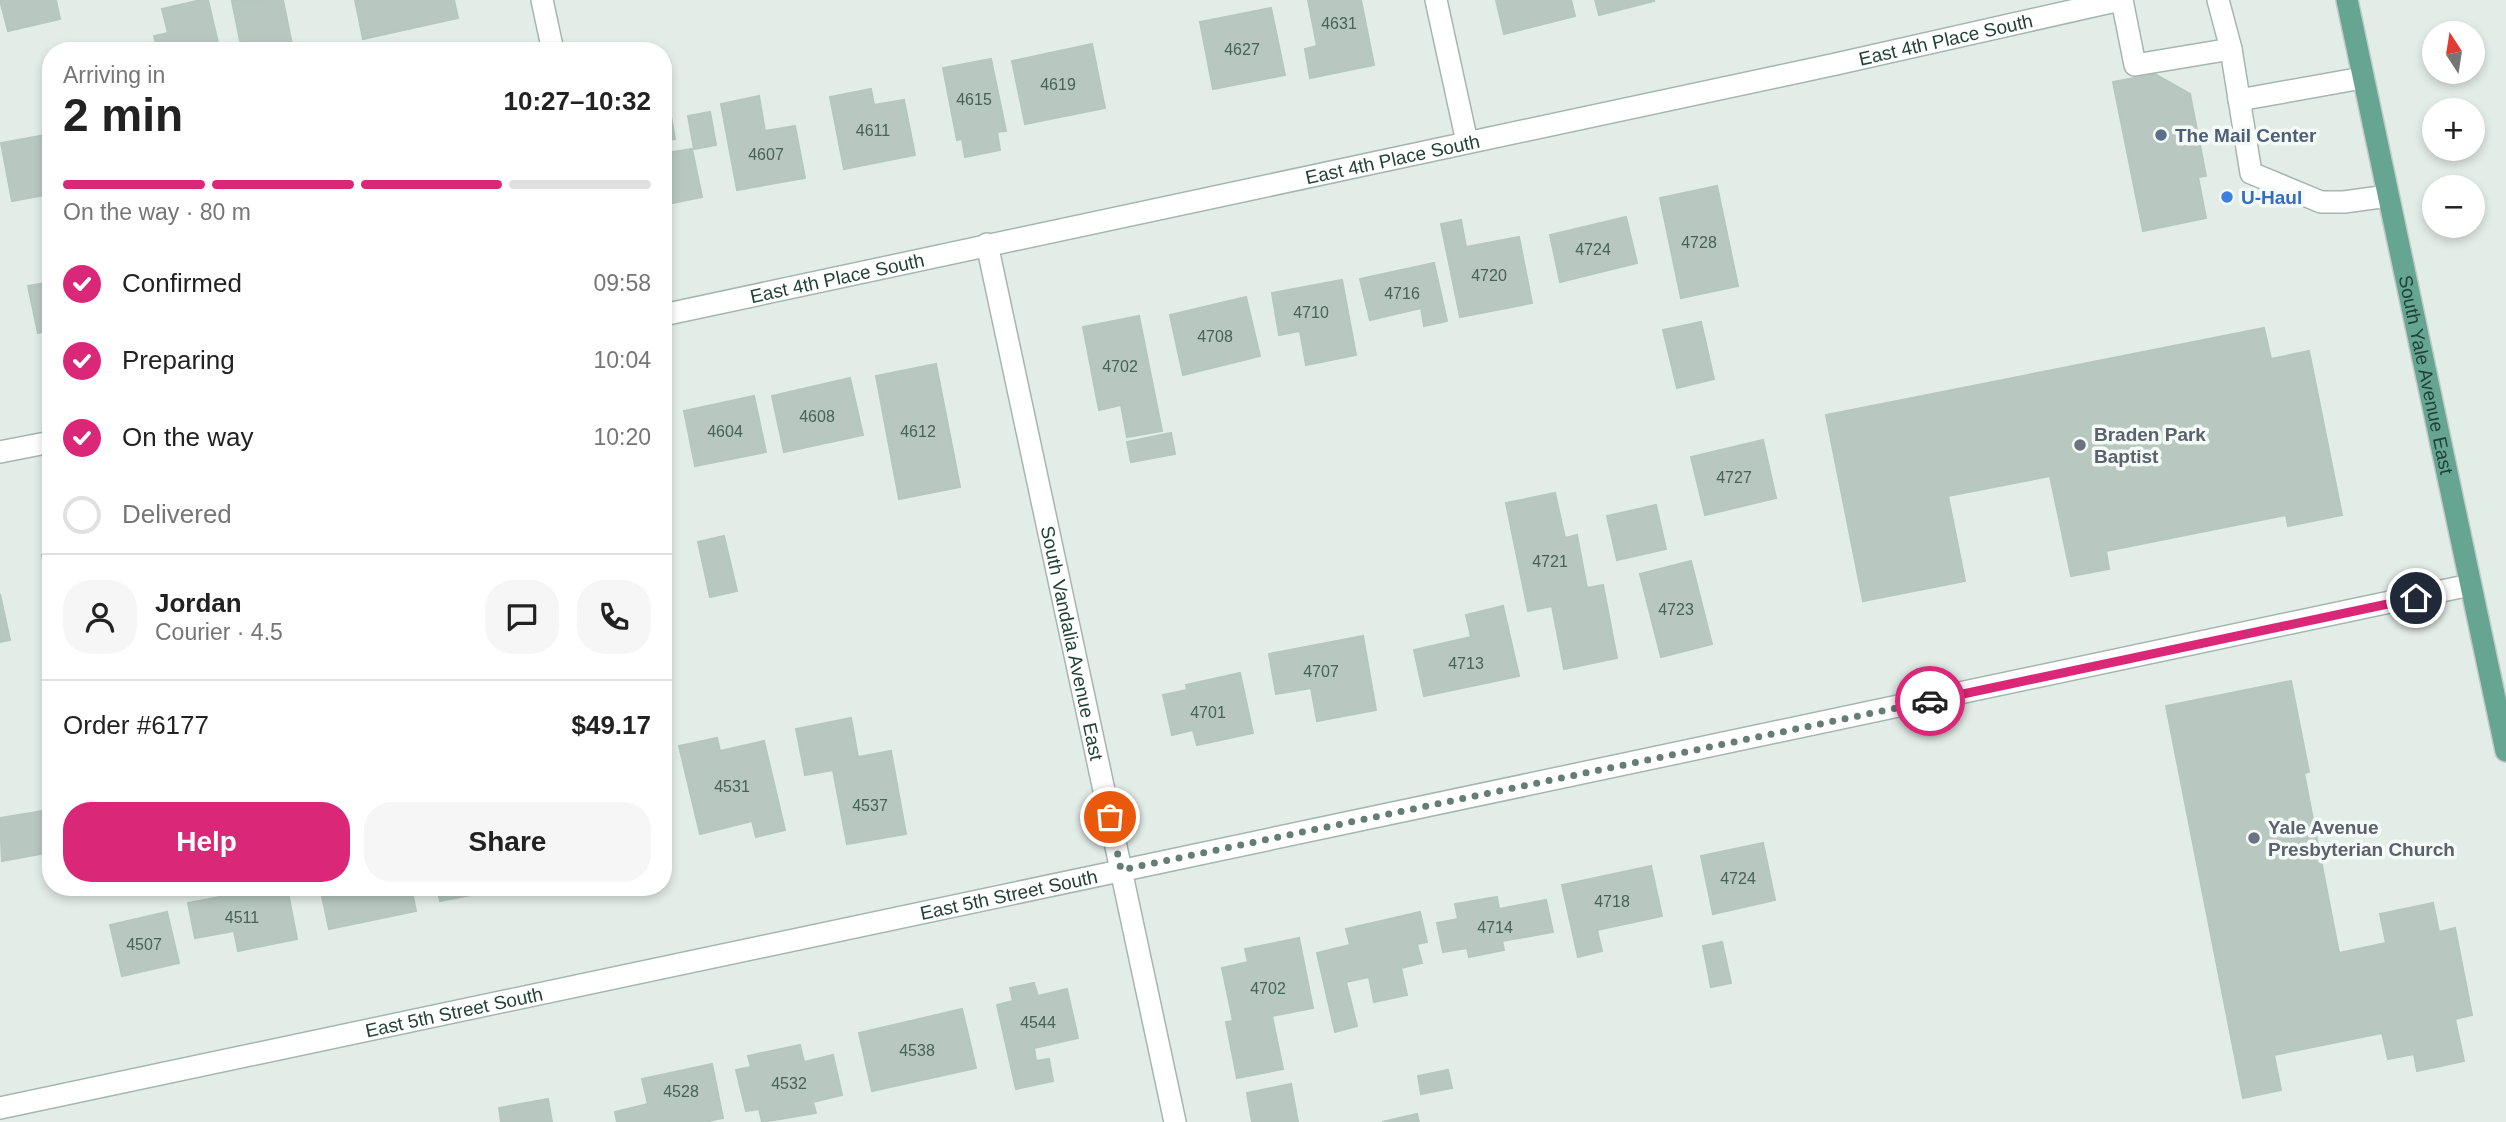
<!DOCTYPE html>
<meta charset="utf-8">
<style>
body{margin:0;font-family:Arial,sans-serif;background:#f6f6f6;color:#222;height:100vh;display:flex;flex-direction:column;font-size:26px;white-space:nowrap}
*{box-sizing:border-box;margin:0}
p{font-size:23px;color:#767676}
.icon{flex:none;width:38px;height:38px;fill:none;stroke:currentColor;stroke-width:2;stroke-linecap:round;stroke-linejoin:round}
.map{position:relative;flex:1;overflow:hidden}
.side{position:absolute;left:42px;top:42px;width:630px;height:854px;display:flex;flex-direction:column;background:#fff;border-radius:28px;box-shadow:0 4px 10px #0003}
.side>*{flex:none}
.needle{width:46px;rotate:348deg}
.buttons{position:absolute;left:2422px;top:21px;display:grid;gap:14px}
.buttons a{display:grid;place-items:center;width:63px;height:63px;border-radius:50%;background:#fff;box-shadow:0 4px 10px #0003;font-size:35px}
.pin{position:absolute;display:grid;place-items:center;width:60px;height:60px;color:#fff;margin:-30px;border:4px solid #fff;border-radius:50%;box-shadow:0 2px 7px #0007}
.courier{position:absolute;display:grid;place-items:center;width:70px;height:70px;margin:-35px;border:5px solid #db2777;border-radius:50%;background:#fff;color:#222;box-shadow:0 2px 9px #0007}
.summary em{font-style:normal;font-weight:600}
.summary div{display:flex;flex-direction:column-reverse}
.summary{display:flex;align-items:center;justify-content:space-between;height:119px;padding:0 21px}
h1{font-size:46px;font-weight:600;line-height:52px}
.bar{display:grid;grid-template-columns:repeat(4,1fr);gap:10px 7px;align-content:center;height:84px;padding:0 21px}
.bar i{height:9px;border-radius:5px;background:#e0e0e0}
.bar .active{background:#db2777}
.bar p{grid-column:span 4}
.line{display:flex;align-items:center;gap:18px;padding:0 21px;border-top:2px solid #e0e0e0}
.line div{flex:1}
.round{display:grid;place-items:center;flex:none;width:74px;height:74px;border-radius:28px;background:#f6f6f6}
ol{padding:0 21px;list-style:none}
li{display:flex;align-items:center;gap:21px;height:77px}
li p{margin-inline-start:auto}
li .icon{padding:7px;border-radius:50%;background:#db2777;color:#fff;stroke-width:4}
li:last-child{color:#767676}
li i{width:38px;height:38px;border:4px solid #e0e0e0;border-radius:50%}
.primary-button{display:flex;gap:14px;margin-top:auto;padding:14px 21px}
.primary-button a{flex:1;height:80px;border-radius:28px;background:#db2777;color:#fff;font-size:28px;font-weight:600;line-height:80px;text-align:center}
.primary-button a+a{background:#f6f6f6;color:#222}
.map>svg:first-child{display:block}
</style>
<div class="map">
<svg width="2506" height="1122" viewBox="0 0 2506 1122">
<rect width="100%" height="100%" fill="#e3ede8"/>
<g fill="#b8c8c1" stroke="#b5c7bf" stroke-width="2">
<path d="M0,0H56L60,19L8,31Z"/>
<path d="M201,0H208L220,51H158L154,36L168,33L162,9Z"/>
<path d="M283,0L293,49L242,51L232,1Z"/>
<path d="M355,0H454L458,18L363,39Z"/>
<path d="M1308,0H1361L1374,65L1310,78L1305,49L1317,46Z"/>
<path d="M1496,0H1571L1575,16L1504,34Z"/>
<path d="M1595,0H1654V1L1599,15Z"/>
<path d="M1271,8L1285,75L1213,89L1200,22Z"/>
<path d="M1092,44L1105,108L1025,124L1012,61Z"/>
<path d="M991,59L1006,131L997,132L1000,150L965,157L962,139L957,140L943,68Z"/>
<path d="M2155,74L2190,94L2206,176L2198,177L2206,218L2143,231L2113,82Z"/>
<path d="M871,89L874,105L904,100L915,155L844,169L830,97Z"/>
<path d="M759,96L765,131L795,126L805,178L737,190L721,104Z"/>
<path d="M670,111L675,139L665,141L667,153L692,149L702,197L663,205V112Z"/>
<path d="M710,112L716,145L694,149L688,116Z"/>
<path d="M51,134V194L12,201L1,143Z"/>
<path d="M1717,186L1738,286L1681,298L1660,198Z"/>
<path d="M1626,217L1637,263L1560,282L1550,235Z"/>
<path d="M1461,220L1466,247L1519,237L1532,303L1460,317L1441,224Z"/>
<path d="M1434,263L1447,321L1424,326L1421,308L1370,320L1360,279Z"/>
<path d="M1342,280L1356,355L1306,365L1300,331L1279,335L1272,293Z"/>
<path d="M51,282V330L38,333L28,286Z"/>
<path d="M1246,297L1260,356L1183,375L1170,315Z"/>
<path d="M1139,316L1162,431L1127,437L1121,405L1099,410L1083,327Z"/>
<path d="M1701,322L1714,379L1677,388L1663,330Z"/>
<path d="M2264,328L2271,359L2309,351L2342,515L2288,526L2286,515L2106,551L2109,569L2071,576L2050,476L1948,496L1965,581L1863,601L1826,415Z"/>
<path d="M936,364L960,487L899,499L876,376Z"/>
<path d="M850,378L863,435L784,452L772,396Z"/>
<path d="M754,396L766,452L695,466L684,411Z"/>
<path d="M1171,433L1175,454L1131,462L1127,442Z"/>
<path d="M1763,440L1776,498L1705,515L1691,457Z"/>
<path d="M1555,493L1565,538L1577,535L1587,588L1603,585L1617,658L1564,669L1552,606L1528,611L1506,503Z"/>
<path d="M1656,505L1666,549L1617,560L1607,516Z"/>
<path d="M724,536L737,591L710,597L698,542Z"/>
<path d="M51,554V600H49L42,555Z"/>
<path d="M1691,561L1712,644L1661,657L1640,574Z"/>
<path d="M0,594L10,640L0,642Z"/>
<path d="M1503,606L1519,676L1424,696L1414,650L1471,637L1466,615Z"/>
<path d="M1363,636L1376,710L1317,721L1311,688L1276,694L1269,654Z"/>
<path d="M1240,673L1253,733L1197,745L1193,730L1172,735L1163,695L1187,690L1186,685Z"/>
<path d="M2291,681L2309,772L2304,773L2339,953L2386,943L2380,914L2433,903L2439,932L2455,928L2472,1015L2455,1019L2464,1061L2417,1071L2414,1054L2388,1059L2382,1033L2274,1055L2281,1090L2243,1098L2166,706Z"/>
<path d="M851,718L858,757L891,751L906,834L847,844L833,770L805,775L796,729Z"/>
<path d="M717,738L720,751L764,741L785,830L756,837L752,821L700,834L679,746Z"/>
<path d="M48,810L51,817V852L2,861L0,818Z"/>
<path d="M1763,843L1775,900L1713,914L1701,856Z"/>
<path d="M1651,866L1662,916L1597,930L1602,951L1578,957L1562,885Z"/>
<path d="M223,887H287L297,939L238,951L234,931L195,938L188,903L225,896Z"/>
<path d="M320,887H411L416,911L329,929Z"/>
<path d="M437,887H511L440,901Z"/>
<path d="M1497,897L1499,909L1546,900L1553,932L1502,941L1504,950L1469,957L1467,948L1443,952L1437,923L1458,919L1455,904Z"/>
<path d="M167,912L179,963L122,976L110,925Z"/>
<path d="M1420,912L1427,942L1417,944L1422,963L1401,968L1407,995L1374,1002L1369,977L1346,982L1357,1026L1335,1032L1317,953L1350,945L1346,929Z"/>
<path d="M1299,938L1313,1008L1272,1016L1283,1069L1237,1078L1226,1022L1233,1021L1222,968L1248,962L1245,949Z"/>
<path d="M1722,942L1731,983L1711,987L1703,946Z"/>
<path d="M1034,983L1038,996L1067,989L1078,1038L1034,1048L1036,1061L1049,1059L1053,1081L1016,1089L997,1005L1013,1001L1010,988Z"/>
<path d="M962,1009L976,1068L872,1091L859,1033Z"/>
<path d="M800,1045L804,1062L833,1055L842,1095L813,1102L816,1113L762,1122L759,1109L746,1111L736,1070L751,1067L748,1056Z"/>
<path d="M712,1064L723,1118L704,1122H617L615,1112L648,1104L642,1079Z"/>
<path d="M1448,1070L1452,1088L1421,1094L1418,1076Z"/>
<path d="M1291,1084L1298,1122H1252L1247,1093Z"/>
<path d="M548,1099L552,1122H501L499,1108Z"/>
<path d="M1417,1114L1419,1122H1382Z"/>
</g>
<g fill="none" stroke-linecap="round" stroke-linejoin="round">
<defs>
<g id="minor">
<path d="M542,0L553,51"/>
<path d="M1436,0L1467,142"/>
<path d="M2122,0L2135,65L2231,49"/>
<path d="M2218,0L2231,49L2251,173L2321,202H2344L2388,196"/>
<path d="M2239,100L2362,78"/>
<path id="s1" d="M987,244L1175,1122"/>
<path id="s2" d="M663,315L1836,64L2120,0"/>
<path d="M0,452L51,442"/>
<path id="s3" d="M0,1108L2470,585"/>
</g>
<g id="major">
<path id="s4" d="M2347,0L2506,751"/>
</g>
</defs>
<use href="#minor" stroke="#a5b6af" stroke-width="24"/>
<use href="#major" stroke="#c1cac7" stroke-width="24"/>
<use href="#minor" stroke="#fff" stroke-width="21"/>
<use href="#major" stroke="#65a592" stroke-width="21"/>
</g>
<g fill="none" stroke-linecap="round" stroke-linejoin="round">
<path stroke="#657d74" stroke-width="7" stroke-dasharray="0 12.6" d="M1110,817L1121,870L1930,701"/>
<path stroke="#db2777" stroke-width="9" d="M1930,701L2416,598"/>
</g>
<circle fill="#5c6f8a" stroke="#f4faf6" stroke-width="2.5" cx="2161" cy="135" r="7"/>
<circle fill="#3f7fe0" stroke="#f4faf6" stroke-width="2.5" cx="2227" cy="197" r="7"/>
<g fill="#6b7280" stroke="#f4faf6" stroke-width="2.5">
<circle cx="2080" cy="445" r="7"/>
<circle cx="2254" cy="838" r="7"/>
</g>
<g text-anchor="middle" stroke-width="7" stroke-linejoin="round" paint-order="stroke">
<g font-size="16" fill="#476259">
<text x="1339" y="29">4631</text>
<text x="1242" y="55">4627</text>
<text x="1058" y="90">4619</text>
<text x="974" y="105">4615</text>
<text x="873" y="136">4611</text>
<text x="766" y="160">4607</text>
<text x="1699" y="248">4728</text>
<text x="1593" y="255">4724</text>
<text x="1489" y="281">4720</text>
<text x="1402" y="299">4716</text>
<text x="1311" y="318">4710</text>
<text x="1215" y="342">4708</text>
<text x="1120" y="372">4702</text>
<text x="817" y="422">4608</text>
<text x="725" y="437">4604</text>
<text x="918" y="437">4612</text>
<text x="1734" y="483">4727</text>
<text x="1550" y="567">4721</text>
<text x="1676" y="615">4723</text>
<text x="1466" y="669">4713</text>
<text x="1321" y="677">4707</text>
<text x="1208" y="718">4701</text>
<text x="732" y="792">4531</text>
<text x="870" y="811">4537</text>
<text x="1738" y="884">4724</text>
<text x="1612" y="907">4718</text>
<text x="242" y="923">4511</text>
<text x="1495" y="933">4714</text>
<text x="144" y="950">4507</text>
<text x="1268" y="994">4702</text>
<text x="1038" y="1028">4544</text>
<text x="917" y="1056">4538</text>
<text x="789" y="1089">4532</text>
<text x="681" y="1097">4528</text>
</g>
<g font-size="19" fill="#214036" stroke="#f4faf6">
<text dy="7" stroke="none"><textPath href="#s2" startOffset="1312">East 4th Place South</textPath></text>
<text dy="7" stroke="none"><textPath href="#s2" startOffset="746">East 4th Place South</textPath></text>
<text dy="7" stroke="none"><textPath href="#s2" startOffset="178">East 4th Place South</textPath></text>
<text dy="7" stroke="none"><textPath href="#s4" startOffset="383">South Yale Avenue East</textPath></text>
<text dy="7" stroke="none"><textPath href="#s1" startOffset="408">South Vandalia Avenue East</textPath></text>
<text dy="7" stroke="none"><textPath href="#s3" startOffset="1031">East 5th Street South</textPath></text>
<text dy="7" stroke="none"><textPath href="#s3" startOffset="464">East 5th Street South</textPath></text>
</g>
<g font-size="19" font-weight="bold" fill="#4e5e75" stroke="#f4faf6" text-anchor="start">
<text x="2175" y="142">The Mail Center</text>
</g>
<g font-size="19" font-weight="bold" fill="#366cbe" stroke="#f4faf6" text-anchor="start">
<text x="2241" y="204">U-Haul</text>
</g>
<g font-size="19" font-weight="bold" fill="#5b616d" stroke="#f4faf6" text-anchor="start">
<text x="2094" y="441">Braden Park<tspan x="2094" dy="22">Baptist</tspan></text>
<text x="2268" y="834">Yale Avenue<tspan x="2268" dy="22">Presbyterian Church</tspan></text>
</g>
</g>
</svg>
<div class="buttons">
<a><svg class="needle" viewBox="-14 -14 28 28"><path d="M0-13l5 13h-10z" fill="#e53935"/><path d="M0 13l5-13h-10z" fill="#767676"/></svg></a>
<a>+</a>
<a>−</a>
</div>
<div class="pin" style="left:1110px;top:817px;background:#ea580c"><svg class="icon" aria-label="bag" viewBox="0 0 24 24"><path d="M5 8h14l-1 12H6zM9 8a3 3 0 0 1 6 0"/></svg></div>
<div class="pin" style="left:2416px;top:598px;background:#1f2937"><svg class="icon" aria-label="home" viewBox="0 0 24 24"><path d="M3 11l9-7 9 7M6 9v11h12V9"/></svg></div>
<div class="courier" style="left:1930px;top:701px"><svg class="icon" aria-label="car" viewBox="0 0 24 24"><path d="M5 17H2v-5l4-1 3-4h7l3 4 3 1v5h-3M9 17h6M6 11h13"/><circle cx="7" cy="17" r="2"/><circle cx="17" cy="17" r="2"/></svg></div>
<section class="side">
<div class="summary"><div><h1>2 min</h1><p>Arriving in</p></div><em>10:27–10:32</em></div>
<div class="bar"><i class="active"></i><i class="active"></i><i class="active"></i><i></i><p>On the way · 80 m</p></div>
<ol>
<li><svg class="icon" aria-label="check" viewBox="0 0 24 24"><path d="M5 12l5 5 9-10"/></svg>Confirmed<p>09:58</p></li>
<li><svg class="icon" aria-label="check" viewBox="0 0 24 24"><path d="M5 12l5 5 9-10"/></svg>Preparing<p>10:04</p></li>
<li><svg class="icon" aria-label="check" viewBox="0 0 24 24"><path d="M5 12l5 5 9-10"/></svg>On the way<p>10:20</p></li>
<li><i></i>Delivered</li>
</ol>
<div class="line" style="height:126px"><a class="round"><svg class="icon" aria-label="person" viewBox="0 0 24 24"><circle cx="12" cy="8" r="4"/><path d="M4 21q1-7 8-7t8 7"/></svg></a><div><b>Jordan</b><p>Courier · 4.5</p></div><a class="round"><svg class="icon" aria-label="chat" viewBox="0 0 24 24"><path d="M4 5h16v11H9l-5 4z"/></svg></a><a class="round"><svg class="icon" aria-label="phone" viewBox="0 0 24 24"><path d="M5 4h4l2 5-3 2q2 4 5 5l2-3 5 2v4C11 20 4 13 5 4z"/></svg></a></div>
<div class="line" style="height:91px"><div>Order #6177</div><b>$49.17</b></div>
<div class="primary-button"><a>Help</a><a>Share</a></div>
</section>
</div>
